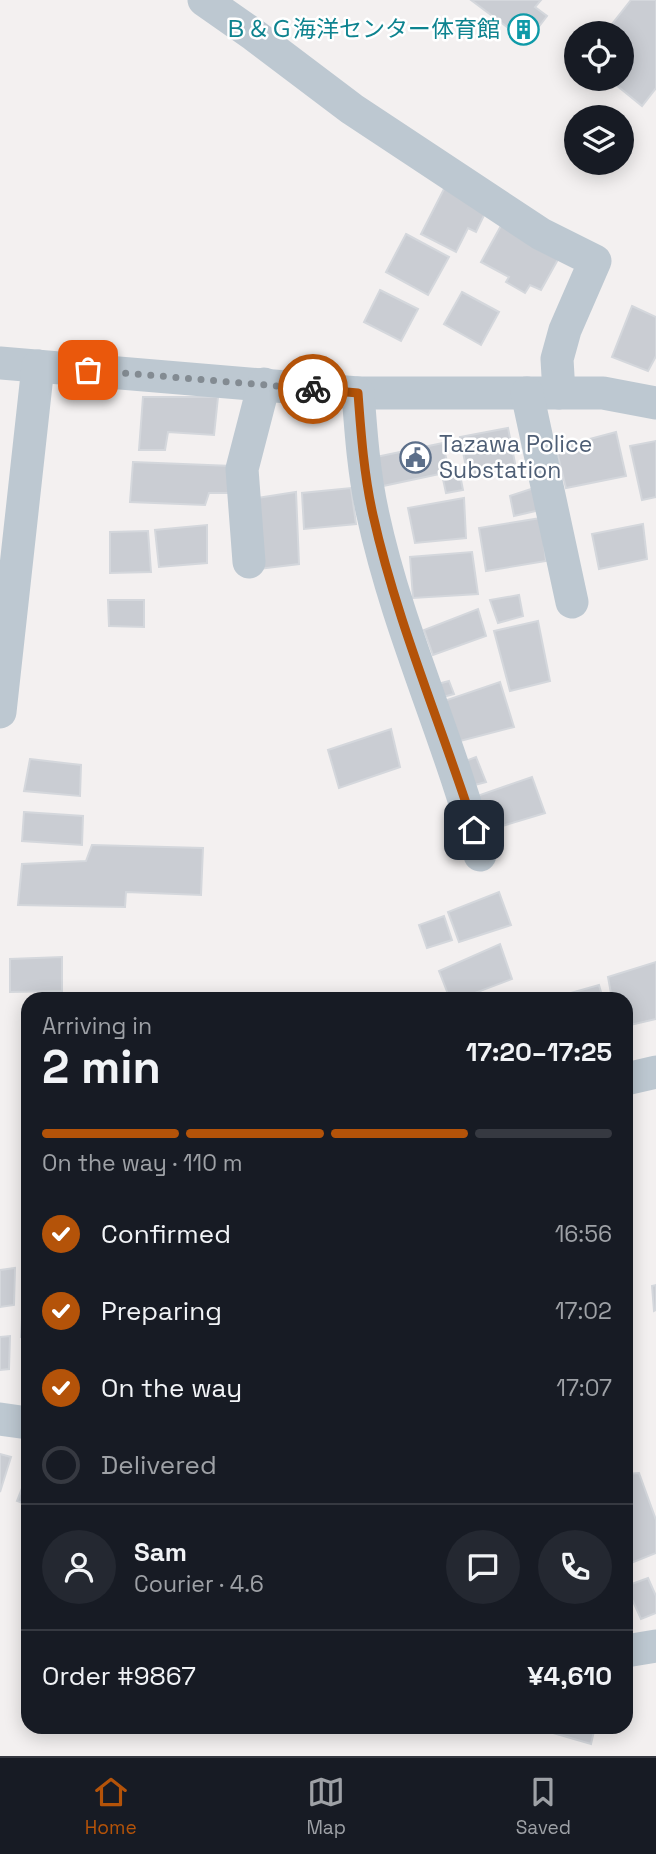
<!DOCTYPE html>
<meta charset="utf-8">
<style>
body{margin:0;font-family:"Space Grotesk","Noto Sans JP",sans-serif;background:#242831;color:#f1f3f6;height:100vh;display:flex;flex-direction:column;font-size:26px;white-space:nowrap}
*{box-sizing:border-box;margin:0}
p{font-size:23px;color:#9ea1a6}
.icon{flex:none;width:38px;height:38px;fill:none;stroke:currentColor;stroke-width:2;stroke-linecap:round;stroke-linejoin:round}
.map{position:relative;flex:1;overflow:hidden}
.side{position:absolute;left:21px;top:992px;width:612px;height:742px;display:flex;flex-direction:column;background:#171b24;border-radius:21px;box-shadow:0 4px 18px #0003}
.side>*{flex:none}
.fabs{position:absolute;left:564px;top:21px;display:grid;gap:14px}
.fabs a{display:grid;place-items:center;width:70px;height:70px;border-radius:50%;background:#171b24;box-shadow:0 4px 18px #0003;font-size:35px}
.pin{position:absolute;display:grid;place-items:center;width:60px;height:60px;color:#fff;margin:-30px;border-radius:14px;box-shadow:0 4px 10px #0006}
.courier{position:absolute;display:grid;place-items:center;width:70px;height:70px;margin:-35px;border:5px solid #b45309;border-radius:50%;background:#fff;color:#222;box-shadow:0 2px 9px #0007}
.headline em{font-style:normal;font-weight:700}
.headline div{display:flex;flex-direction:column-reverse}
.headline{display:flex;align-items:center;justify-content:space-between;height:119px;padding:0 21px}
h1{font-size:46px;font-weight:700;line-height:52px}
.bar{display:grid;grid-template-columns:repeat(4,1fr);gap:10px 7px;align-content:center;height:84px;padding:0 21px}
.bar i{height:9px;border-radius:5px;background:#363941}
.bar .current{background:#b45309}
.bar p{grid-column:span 4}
.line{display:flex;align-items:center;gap:18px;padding:0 21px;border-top:2px solid #363941}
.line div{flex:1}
.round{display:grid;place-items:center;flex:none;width:74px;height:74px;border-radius:37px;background:#242831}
ol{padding:0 21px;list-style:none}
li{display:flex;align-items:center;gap:21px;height:77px}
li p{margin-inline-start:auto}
li .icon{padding:7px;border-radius:50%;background:#b45309;color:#fff;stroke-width:4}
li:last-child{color:#9ea1a6}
li i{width:38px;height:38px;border:4px solid #363941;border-radius:50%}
.tabs{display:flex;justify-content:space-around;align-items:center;height:98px;border-top:2px solid #363941;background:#171b24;font-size:19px;color:#9ea1a6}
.tabs a{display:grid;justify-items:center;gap:4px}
.tabs .current{color:#b45309}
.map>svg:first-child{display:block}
</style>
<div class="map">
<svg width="656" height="1756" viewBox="0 0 656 1756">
<rect width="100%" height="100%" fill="#f3f0f0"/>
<g fill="#cacdd3" stroke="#d4d7dc" stroke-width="2">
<path d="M471,0H541L535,7L547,16L527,42Z"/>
<path d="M631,0H656V88L642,106L610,80L621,79V65L625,60L621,58V33H605Z"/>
<path d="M446,185L488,207L476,232L468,228L456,252L421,234Z"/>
<path d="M503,222L561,254L541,290L530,285L525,293L506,282L509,277L481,262Z"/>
<path d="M406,234L449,257L428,295L386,272Z"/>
<path d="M380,290L418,309L401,341L364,322Z"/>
<path d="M462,292L499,312L481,345L444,324Z"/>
<path d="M632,306L656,317V356L648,371L612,357Z"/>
<path d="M143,397H218L214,435L168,432L165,450H139Z"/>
<path d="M508,428L516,468L468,477L460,437Z"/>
<path d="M616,432L626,476L566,488L556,448Z"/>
<path d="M656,441V497L642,500L630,446Z"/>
<path d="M443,443L449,472L383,486L376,457Z"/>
<path d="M133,462L232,466L231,493H209L205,505L130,502Z"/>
<path d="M460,475L463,490L446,493L443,479Z"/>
<path d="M351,488L356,524L304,529L302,493Z"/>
<path d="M534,488L540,510L514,516L510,496Z"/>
<path d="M296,492L299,564L259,569L251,499Z"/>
<path d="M464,498L466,538L415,543L408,508Z"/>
<path d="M541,518L546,561L486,571L479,528Z"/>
<path d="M643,524L647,559L599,569L592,534Z"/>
<path d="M207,525V563L159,567L155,530Z"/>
<path d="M148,531L151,572L110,573V532Z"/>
<path d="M472,552L478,594L413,598L410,557Z"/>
<path d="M519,595L523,616L498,623L490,600Z"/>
<path d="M108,600H144V627L109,626Z"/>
<path d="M478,609L486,636L433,655L424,630Z"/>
<path d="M538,621L550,681L510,691L494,631Z"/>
<path d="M449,681L454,694L439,698L434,685Z"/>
<path d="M500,682L514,727L456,742L441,702Z"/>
<path d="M391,729L400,767L339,788L328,750Z"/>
<path d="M476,757L486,782L467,787L460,763Z"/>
<path d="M30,759L81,765L80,796L24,791Z"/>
<path d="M532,777L545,813L489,830L477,796Z"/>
<path d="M24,812L83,816L82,845L22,841Z"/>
<path d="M92,845L203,848L201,895L126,892L125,907L18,905L22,864L86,861Z"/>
<path d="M499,892L511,925L459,942L448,912Z"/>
<path d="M444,916L452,940L427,948L419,925Z"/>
<path d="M500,944L512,979L459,999H450L439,971Z"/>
<path d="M62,957V991L10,992V959Z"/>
<path d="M656,962V1019L626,1026V999H612L608,977Z"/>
<path d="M599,985L603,999H553V998Z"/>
<path d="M15,1268L14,1305L0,1307V1270Z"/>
<path d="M28,1279V1337H21L24,1280Z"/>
<path d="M656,1285V1310L654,1311L652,1286Z"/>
<path d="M10,1336L9,1369L0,1370V1337Z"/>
<path d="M0,1454L11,1457L0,1492Z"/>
<path d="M28,1473V1505L17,1501Z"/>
<path d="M639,1473L656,1520V1553L626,1565V1474Z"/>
<path d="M648,1578L656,1596V1613L641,1619L626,1586Z"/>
<path d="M544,1727H595L591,1744L543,1730Z"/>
</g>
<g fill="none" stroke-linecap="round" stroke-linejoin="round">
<g stroke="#bdc8d1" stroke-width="33">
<path d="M204,0L254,35L352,109L541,234L595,261L565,330L557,359L559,393"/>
<path d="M0,363L358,393H603L656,403"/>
<path d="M358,393C361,434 364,475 373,515C398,631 450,740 480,855"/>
<path d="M527,393L572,602"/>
<path d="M249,562L242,469L264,384"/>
<path d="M0,712L38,366"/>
<path d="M626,1079L656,1072"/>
<path d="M0,1419L28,1423"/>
<path d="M626,1651L656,1646"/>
</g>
</g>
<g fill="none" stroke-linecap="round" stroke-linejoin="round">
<path stroke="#838b92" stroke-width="7" stroke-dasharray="0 12.6" d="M88,370L313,389"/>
<path stroke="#b45309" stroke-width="9" d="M313,389L358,393C361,434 364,475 373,515C395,614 435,710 467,806L474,830"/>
</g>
<defs>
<symbol id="building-ring" viewBox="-11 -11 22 22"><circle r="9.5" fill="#fff" stroke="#0f9aa8" stroke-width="1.5"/><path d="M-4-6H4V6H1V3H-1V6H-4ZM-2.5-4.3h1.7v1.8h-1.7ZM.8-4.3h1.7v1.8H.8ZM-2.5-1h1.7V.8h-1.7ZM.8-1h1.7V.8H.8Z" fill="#0f9aa8"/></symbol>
<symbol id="civic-ring" viewBox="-11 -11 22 22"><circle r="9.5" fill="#fff" stroke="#5c6f8a" stroke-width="1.5"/><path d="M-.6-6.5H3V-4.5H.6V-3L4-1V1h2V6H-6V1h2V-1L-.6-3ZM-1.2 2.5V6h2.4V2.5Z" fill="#5c6f8a"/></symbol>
</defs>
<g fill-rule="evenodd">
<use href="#building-ring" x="506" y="12" width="35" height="35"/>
<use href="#civic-ring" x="398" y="440" width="35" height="35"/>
</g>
<g text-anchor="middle" stroke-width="5" stroke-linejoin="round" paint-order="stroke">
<g font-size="23" fill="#0d838f" stroke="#fff" text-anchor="end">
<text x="500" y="37">Ｂ＆Ｇ海洋センター体育館</text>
</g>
<g font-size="23" fill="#4e5e75" stroke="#fff" text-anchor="start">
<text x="439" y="452">Tazawa Police<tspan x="439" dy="26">Substation</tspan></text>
</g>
</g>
</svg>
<div class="fabs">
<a><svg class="icon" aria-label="locate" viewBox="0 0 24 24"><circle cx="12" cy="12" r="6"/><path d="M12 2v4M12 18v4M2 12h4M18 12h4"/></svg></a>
<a><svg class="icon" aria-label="layers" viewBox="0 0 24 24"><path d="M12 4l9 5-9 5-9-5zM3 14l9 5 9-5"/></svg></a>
</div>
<div class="pin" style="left:88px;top:370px;background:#ea580c"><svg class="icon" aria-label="bag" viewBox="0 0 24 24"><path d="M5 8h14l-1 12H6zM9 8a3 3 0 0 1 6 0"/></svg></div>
<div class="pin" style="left:474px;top:830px;background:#1f2937"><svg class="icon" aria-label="home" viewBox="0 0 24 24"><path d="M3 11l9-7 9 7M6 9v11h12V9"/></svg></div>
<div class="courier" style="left:313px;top:389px"><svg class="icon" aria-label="bike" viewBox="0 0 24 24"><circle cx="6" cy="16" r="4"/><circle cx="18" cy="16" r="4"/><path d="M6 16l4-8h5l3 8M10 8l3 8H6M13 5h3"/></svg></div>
<section class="side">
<div class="headline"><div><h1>2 min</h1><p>Arriving in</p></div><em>17:20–17:25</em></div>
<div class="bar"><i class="current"></i><i class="current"></i><i class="current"></i><i></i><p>On the way · 110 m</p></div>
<ol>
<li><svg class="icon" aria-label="check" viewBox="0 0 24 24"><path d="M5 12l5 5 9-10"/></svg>Confirmed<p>16:56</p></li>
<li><svg class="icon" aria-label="check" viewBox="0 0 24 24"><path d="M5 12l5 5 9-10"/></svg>Preparing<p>17:02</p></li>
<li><svg class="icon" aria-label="check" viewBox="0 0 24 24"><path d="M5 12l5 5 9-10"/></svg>On the way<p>17:07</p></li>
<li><i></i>Delivered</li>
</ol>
<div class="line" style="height:126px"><a class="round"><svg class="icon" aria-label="person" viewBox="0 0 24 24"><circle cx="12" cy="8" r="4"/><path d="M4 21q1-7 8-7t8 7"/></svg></a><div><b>Sam</b><p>Courier · 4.6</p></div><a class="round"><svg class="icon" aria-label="chat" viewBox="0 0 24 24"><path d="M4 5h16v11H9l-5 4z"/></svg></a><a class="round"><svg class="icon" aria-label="phone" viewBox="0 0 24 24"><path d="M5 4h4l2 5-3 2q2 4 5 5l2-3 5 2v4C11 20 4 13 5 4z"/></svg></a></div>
<div class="line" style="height:91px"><div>Order #9867</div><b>¥4,610</b></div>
</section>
</div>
<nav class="tabs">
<a class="current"><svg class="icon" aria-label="home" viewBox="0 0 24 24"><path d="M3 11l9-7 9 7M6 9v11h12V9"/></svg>Home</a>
<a><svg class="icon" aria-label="map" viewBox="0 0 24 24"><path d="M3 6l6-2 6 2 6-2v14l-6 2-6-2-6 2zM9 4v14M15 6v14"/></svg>Map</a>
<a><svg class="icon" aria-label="saved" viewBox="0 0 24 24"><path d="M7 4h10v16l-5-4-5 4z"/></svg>Saved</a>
</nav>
